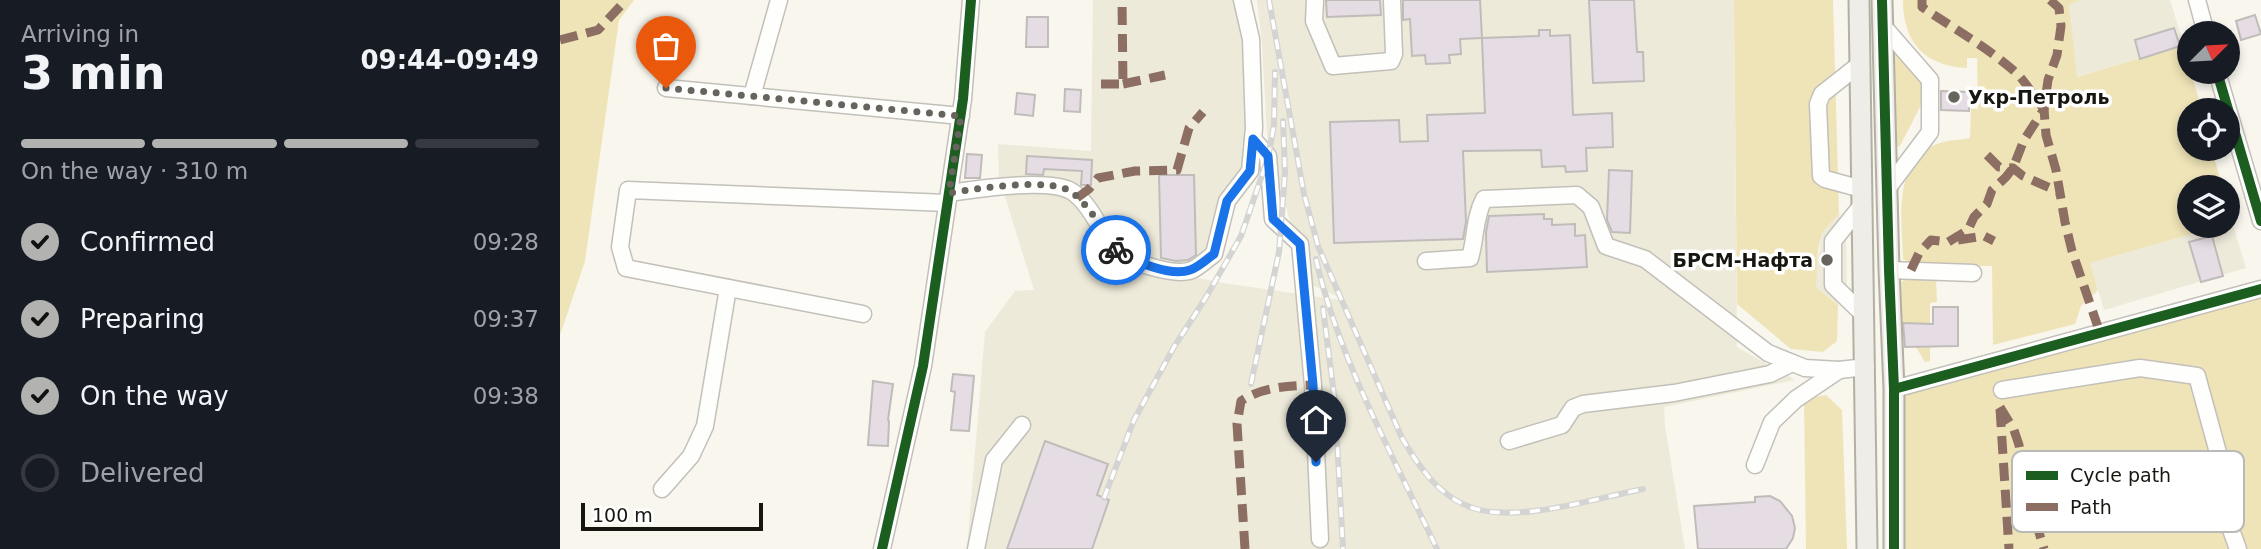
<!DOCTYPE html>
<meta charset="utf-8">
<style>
body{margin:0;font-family:"DejaVu Sans",sans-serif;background:#20242c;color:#f1f3f6;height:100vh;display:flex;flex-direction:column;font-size:26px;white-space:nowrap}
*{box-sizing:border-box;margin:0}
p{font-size:23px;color:#9ea1a6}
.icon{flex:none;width:38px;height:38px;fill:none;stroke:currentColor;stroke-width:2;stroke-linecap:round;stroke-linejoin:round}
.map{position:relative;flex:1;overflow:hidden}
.drawer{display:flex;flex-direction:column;background:#171b24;width:560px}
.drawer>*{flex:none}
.needle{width:46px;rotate:66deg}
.controls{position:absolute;left:1617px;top:21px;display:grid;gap:14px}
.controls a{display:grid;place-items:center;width:63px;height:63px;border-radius:50%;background:#171b24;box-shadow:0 4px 10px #0003;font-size:35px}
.scale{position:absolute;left:21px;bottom:18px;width:182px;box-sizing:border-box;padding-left:7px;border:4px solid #171610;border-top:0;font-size:19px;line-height:24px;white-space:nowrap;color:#171610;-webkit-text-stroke:5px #fff;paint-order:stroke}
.pin{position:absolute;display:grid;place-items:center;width:60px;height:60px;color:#fff;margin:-72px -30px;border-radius:50% 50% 50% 0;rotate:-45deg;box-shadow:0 0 7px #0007}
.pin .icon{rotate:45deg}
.courier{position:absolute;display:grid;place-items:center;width:70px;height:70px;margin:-35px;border:5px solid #1a73e8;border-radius:50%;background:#fff;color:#222;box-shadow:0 2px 9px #0007}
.overview em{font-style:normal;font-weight:700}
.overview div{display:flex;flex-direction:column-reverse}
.overview{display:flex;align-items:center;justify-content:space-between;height:119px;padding:0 21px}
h1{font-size:46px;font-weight:700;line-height:52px}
.bar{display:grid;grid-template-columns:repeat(4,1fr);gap:10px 7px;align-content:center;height:84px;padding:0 21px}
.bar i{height:9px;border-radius:5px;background:#363941}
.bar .current{background:#b2b3b1}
.bar p{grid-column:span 4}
ol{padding:0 21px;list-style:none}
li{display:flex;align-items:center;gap:21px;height:77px}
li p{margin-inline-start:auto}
li .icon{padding:7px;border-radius:50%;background:#b2b3b1;color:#111;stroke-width:4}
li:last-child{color:#9ea1a6}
li i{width:38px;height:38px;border:4px solid #363941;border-radius:50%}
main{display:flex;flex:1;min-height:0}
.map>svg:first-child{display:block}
</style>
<main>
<section class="drawer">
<div class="overview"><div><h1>3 min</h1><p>Arriving in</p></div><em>09:44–09:49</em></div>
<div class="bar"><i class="current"></i><i class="current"></i><i class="current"></i><i></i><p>On the way · 310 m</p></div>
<ol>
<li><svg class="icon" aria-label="check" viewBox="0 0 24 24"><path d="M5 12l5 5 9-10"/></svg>Confirmed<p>09:28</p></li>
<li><svg class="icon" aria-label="check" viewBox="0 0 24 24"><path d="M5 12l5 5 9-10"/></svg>Preparing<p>09:37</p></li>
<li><svg class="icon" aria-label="check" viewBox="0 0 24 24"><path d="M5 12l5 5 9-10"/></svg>On the way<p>09:38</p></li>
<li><i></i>Delivered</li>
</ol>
</section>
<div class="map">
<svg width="1701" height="549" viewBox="0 0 1701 549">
<rect width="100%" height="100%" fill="#f8f6ed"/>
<g fill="#edeada">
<path d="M533,0H677L686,36L687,136L682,175L650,253L630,268L572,257L512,189L439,182L438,144L531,151Z"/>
<path d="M697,0H1174L1177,347L1235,380L1104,407L1105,426L1125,549H407L425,332L455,291L474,290L442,187L512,196L560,262L663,283L787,301L746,282L707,135L702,44Z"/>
<path d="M1520,0H1610L1624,45L1516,77L1509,5Z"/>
<path d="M1279,214L1286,222L1287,296L1278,305L1256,287V273L1262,233Z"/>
<path d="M1672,222L1686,268L1544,310L1530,263L1660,226H1668V224Z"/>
</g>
<g fill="#efe4b8">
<path d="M0,0H74L59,20L25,261L0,335Z"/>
<path d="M1174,0H1273L1279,214L1262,233L1258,250L1256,287L1278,305L1277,341L1263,352L1231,349L1177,304Z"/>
<path d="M1343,0H1520L1509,5L1517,77L1624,45L1629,72H1631L1642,110H1629V149H1652L1662,187H1629V226H1660L1530,263L1538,290L1521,306L1515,324L1433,345L1432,266L1354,265L1343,259C1342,222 1332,160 1377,144C1387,140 1399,140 1410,138L1411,109H1418L1417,58H1407V68C1365,66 1343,43 1343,0Z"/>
<path d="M1333,47L1363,86V101L1340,146L1335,148L1332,146Z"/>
<path d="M1347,278H1376L1377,302L1370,303V361L1365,362L1356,347V324L1338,322L1341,282Z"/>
<path d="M1701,294V549H1344L1341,402L1347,395L1361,387Z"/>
<path d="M1266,395L1282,410L1287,549H1246L1244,399Z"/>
</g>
<g fill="#e6dde4" stroke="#bfbcba" stroke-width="2">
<path d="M766,0H820L821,15L767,17Z"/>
<path d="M843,0H920L922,38L900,39L901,54L889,55L890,63L866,64L865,55L852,56L850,19L843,20Z"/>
<path d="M1029,0H1074L1077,52H1083L1084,81L1033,83Z"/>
<path d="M1695,15L1701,34L1681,40L1676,21Z"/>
<path d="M467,17H488V47H466Z"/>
<path d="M1614,28L1620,46L1580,59L1575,40Z"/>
<path d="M979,30H990V36L1010,35L1013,115L1052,113L1053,147L1026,148L1027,171L1006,172L1005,166L982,167L981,150L903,151L906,222L903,239L774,243L770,122L839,120L840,142L868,141L867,115L925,113L922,38L979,36Z"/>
<path d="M505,89L521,90L520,112L504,111Z"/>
<path d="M1381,91L1410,92L1409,111L1381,110Z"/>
<path d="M457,93L475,95L473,116L455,114Z"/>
<path d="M407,154L422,155L420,178H405Z"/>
<path d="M467,156L532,160L531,185H521L522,171L484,169L483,175L466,174Z"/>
<path d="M1049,170L1072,171L1070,233L1052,232L1047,220Z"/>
<path d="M599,175H634L636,255L628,260L616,261L601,258Z"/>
<path d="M984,214V219H992V225L1015,224V236L1025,235L1027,267L927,272L926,232L929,216Z"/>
<path d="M1652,236L1663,276L1641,282L1629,242Z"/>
<path d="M1373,307H1398V346L1345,347L1343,323L1373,324Z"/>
<path d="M393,374L414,376L409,431L391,430L395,392L391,391Z"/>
<path d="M313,381L333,384L328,420L329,421L328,446L308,445Z"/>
<path d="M485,441L548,464L537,495L549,500L532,549H447Z"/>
<path d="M1210,496L1220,501L1232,516L1235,528L1233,538L1226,549H1138L1134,506L1195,502V497Z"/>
</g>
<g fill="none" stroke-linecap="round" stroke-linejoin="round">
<defs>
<g id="minor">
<path d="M755,0L754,21L773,66L831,61L834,54L832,0"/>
<path d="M1637,0L1646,33"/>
<path d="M1323,26L1370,80V132L1327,189"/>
<path d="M1300,64L1262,94L1258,104L1261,176L1265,179L1302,189"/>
<path d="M1657,72L1701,221"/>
<path d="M106,88L401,116"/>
<path d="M192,96L219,0"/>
<path d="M693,139L708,156L713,219L740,244L753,385L760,539"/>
<path d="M389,193C415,189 488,178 511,191C530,202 542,235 556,250C569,262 615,277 632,270C639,267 647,259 654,254L667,201L690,171L694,128L691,39L682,0"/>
<path d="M1302,205L1273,241V285L1305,316"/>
<path d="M866,261L910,258C916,238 914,218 924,199L1017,195L1031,207L1046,246L1085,259L1208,353L1245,368L1279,370L1306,367"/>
<path d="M1329,270L1413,273"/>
<path d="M303,314L66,268L60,247L68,190L387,203"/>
<path d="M1334,389L1701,289"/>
<path d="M1442,390L1580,368L1637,376L1668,489L1665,513L1678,549"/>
<path d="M949,441L1002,425L1013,408L1023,404L1114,393L1210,374L1232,363"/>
<path d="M1195,465L1212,422L1236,399L1279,370"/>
<path d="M102,489L131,456L145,426L168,288"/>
<path d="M322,549L363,366L403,99L411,0"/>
<path d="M416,549L434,460L462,425"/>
</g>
<g id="major">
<path d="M1299,0L1307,549"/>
<path d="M1322,0L1329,270L1334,389V549"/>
</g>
</defs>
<use href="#minor" stroke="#c2c0b9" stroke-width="19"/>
<use href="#major" stroke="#b3b0a3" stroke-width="23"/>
<use href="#minor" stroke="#fefefc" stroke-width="16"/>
<use href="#major" stroke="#eeede7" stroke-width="19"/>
<defs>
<g id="rail">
<path d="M709,0L744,194L758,246L842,438C859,467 879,497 913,508C958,523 1037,498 1083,489"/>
<path d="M756,259C778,357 834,458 877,549"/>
<path d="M763,308L775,403L783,549"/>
<path d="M691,384L719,252L725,172L723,121"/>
<path d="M544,498L574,420L614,347L645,299L681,236L708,158L714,125L715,72"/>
</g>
</defs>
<use href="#rail" stroke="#d4d4d2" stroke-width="6"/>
<use href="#rail" stroke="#fff" stroke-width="3.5" stroke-dasharray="10" stroke-linecap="butt"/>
<g stroke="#8d6e63" stroke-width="9" stroke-dasharray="18 9" stroke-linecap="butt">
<path d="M1490,0L1499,8L1501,26L1497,55L1488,80L1484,109L1486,135L1496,170L1505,222L1512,251L1540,333"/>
<path d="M0,40L38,30L66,0"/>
<path d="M541,84H563L562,0"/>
<path d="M563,84L605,75"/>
<path d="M1427,155L1439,167L1453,168L1463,176L1499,192"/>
<path d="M517,198L529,189L538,178L575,171L617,170L629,128L643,112"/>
<path d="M1398,240L1424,236L1434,241"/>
<path d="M1351,270L1359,253L1371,240L1388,242L1408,230L1414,217L1427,204L1432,190L1446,177L1453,168L1464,140L1484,109C1474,97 1465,80 1453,70C1425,46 1393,28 1362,7V0"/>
<path d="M1440,407L1454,430L1459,445L1472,523L1502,518L1517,520L1581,493"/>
<path d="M1440,409L1449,549"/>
<path d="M1472,523L1478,529L1484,549"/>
<path d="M685,549L677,424L681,401C702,387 727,386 753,385"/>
</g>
<defs>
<g id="cycleway">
<path d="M1322,0L1329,270L1334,389V549"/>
<path d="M1657,72L1701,221"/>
<path d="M1334,389L1701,289"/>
<path d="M322,549L363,366L403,99L411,0"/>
</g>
</defs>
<use href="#cycleway" stroke="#fff" stroke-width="15"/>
<use href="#cycleway" stroke="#1b5e20" stroke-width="10"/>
</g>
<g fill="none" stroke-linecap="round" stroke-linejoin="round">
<path stroke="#66645d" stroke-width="7" stroke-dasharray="0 12.6" d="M106,88L401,116L389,193C415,189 493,176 513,193C531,208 543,230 556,250"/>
<path stroke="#1a73e8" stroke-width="9" d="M556,250C573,261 610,277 630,270C638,268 647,259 654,254L667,201L690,171L693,139L708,156L713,219L740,244L753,385L756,462"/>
</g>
<g fill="#66645d" stroke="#fff" stroke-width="2.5">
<circle cx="1394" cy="97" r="7"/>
<circle cx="1267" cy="260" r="7"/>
</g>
<g text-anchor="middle" stroke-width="7" stroke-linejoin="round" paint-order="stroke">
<g font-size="19" font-weight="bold" fill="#171610" stroke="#fff" text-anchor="start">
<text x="1408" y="104">Укр-Петроль</text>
<text x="1253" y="267" text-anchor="end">БРСМ-Нафта</text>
</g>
</g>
<rect x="1452" y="451" width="232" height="81" rx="10" fill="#fff" stroke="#b9b9b7" stroke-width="2"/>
<rect x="1466" y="471" width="32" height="9" fill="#1b5e20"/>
<rect x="1466" y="503" width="32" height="8" fill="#8d6e63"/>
<g font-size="19" fill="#171610">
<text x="1510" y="482">Cycle path</text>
<text x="1510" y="514">Path</text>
</g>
</svg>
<div class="controls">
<a><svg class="needle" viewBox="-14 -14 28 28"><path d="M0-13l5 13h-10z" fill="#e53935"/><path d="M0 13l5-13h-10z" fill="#9ea1a6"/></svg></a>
<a><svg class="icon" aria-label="locate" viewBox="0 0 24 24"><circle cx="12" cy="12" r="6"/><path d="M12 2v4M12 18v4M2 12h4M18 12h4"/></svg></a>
<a><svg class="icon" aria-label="layers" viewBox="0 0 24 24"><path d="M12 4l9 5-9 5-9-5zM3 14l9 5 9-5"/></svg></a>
</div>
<div class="scale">100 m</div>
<div class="pin" style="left:106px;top:88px;background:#ea580c"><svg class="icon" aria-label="bag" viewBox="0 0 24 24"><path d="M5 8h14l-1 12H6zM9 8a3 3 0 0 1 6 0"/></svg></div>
<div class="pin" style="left:756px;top:462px;background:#1f2937"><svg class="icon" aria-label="home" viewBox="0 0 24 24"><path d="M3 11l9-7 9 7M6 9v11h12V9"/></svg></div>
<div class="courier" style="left:556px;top:250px"><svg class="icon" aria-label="bike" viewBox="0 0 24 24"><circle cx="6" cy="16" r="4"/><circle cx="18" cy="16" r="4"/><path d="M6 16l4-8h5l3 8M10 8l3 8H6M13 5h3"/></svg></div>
</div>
</main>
